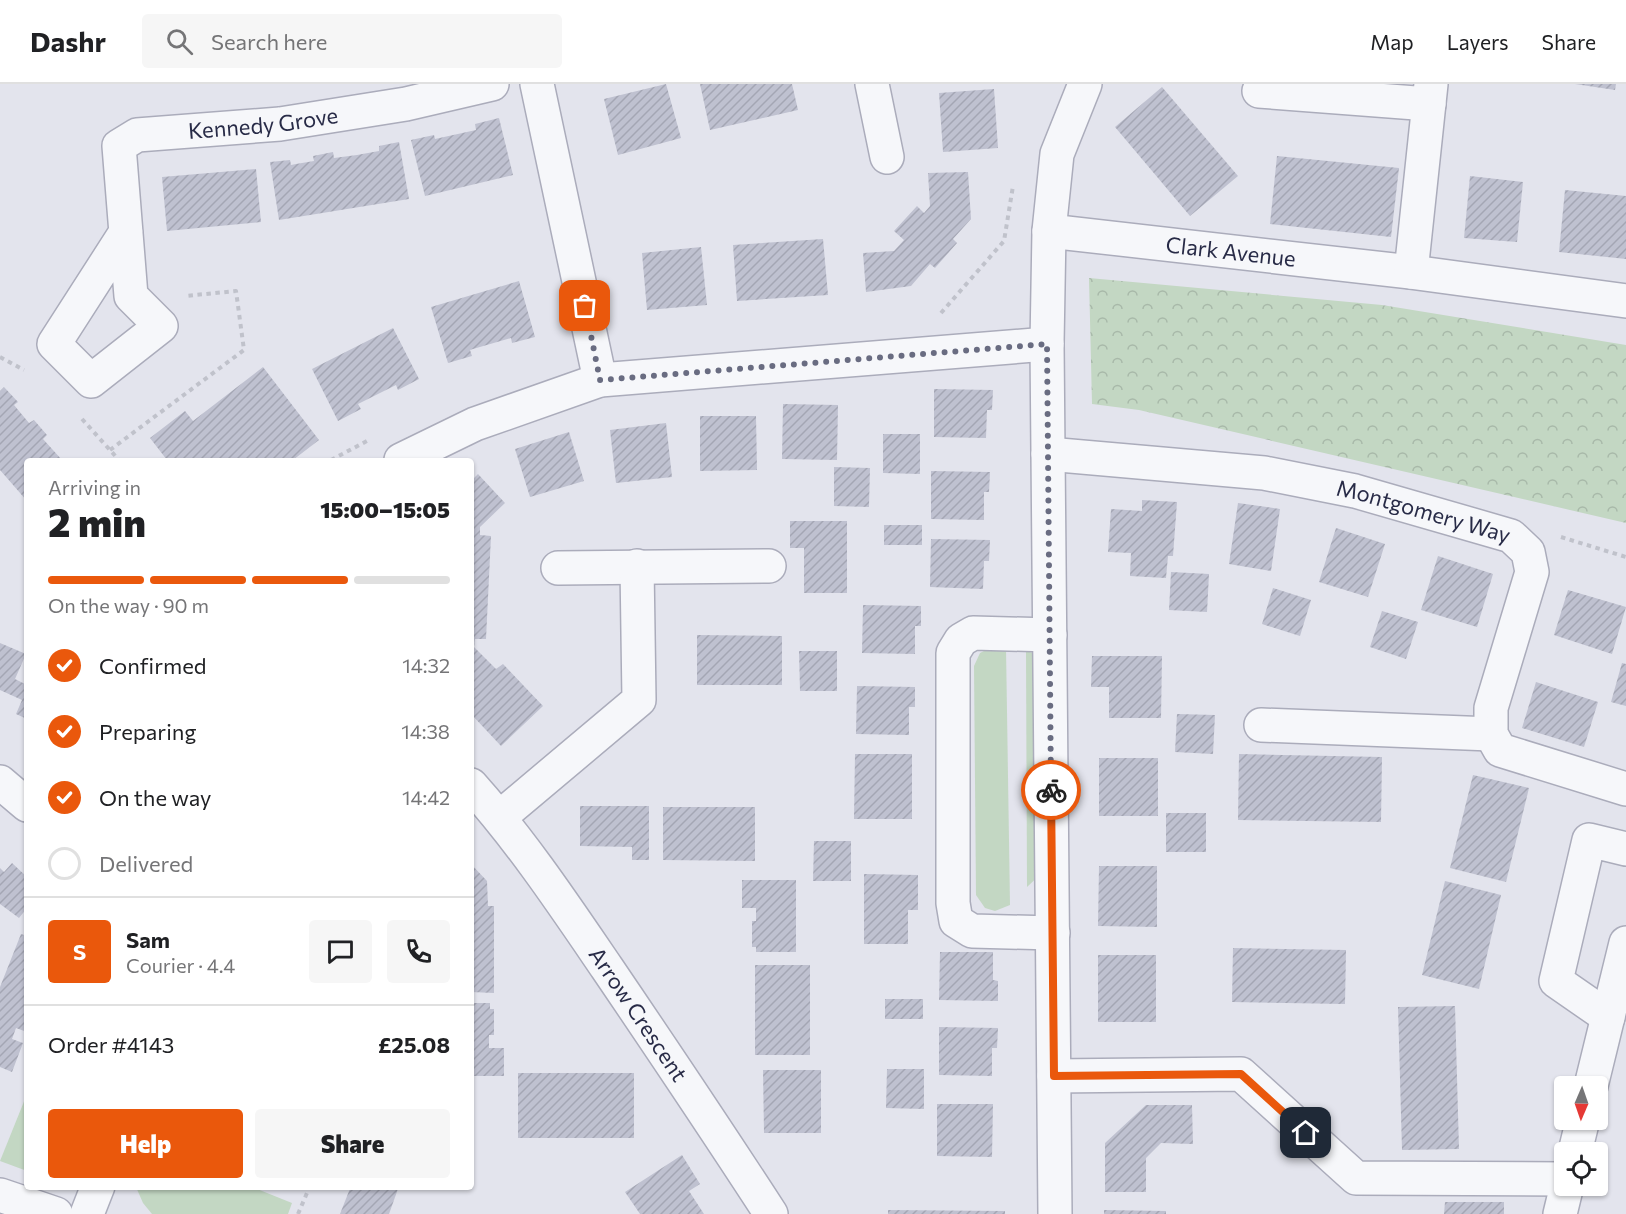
<!DOCTYPE html>
<meta charset="utf-8">
<style>
body{margin:0;font-family:Commissioner,sans-serif;background:#f6f6f6;color:#202124;height:100vh;display:flex;flex-direction:column;font-size:22px;white-space:nowrap}
*{box-sizing:border-box;margin:0}
p{font-size:20px;color:#757577}
.icon{flex:none;width:33px;height:33px;fill:none;stroke:currentColor;stroke-width:2;stroke-linecap:round;stroke-linejoin:round}
.map{position:relative;flex:1;overflow:hidden}
.panel{position:absolute;left:24px;top:374px;width:450px;height:732px;display:flex;flex-direction:column;background:#fff;border-radius:6px;box-shadow:0 2px 4px #0004}
.panel>*{flex:none}
.needle{width:39px;rotate:182deg}
.fabs{position:absolute;left:1554px;top:992px;display:grid;gap:12px}
.fabs a{display:grid;place-items:center;width:54px;height:54px;border-radius:6px;background:#fff;box-shadow:0 2px 4px #0004;font-size:30px}
.pin{position:absolute;display:grid;place-items:center;width:51px;height:51px;color:#fff;margin:-26px;border-radius:12px;box-shadow:0 3px 9px #0006}
.courier{position:absolute;display:grid;place-items:center;width:60px;height:60px;margin:-30px;border:4px solid #ea580c;border-radius:50%;background:#fff;color:#222;box-shadow:0 2px 8px #0007}
.overview em{font-style:normal;font-weight:800}
.overview div{display:flex;flex-direction:column-reverse}
.overview{display:flex;align-items:center;justify-content:space-between;height:102px;padding:0 24px}
h1{font-size:39px;font-weight:800;line-height:45px}
.bar{display:grid;grid-template-columns:repeat(4,1fr);gap:9px 6px;align-content:center;height:72px;padding:0 24px}
.bar i{height:8px;border-radius:4px;background:#e0e0e0}
.bar .selected{background:#ea580c}
.bar p{grid-column:span 4}
.line{display:flex;align-items:center;gap:15px;padding:0 24px;border-top:2px solid #e0e0e0}
.line div{flex:1}
.round{display:grid;place-items:center;flex:none;width:63px;height:63px;border-radius:6px;background:#f6f6f6}
ol{padding:0 24px;list-style:none}
li{display:flex;align-items:center;gap:18px;height:66px}
li p{margin-inline-start:auto}
li .icon{padding:6px;border-radius:50%;background:#ea580c;color:#fff;stroke-width:4}
li:last-child{color:#757577}
li i{width:33px;height:33px;border:3px solid #e0e0e0;border-radius:50%}
.action{display:flex;gap:12px;margin-top:auto;padding:12px 24px}
.action a{flex:1;height:69px;border-radius:6px;background:#ea580c;color:#fff;font-size:24px;font-weight:800;line-height:69px;text-align:center}
.action a+a{background:#f6f6f6;color:#202124}
header{display:flex;align-items:center;gap:36px;box-sizing:border-box;height:84px;padding:0 30px;background:#fff;border-bottom:2px solid #e0e0e0}
header strong{font-size:28px}
nav{display:flex;gap:33px;margin-inline-start:auto;font-size:21px}
.search{width:420px;height:54px;background:#f6f6f6;display:flex;align-items:center;gap:15px;box-sizing:border-box;padding:0 21px;border-radius:6px;color:#757577;font-size:22px}
.map>svg:first-child{display:block}
</style>
<header>
<strong>Dashr</strong>
<div class="search"><svg class="icon" aria-label="search" viewBox="0 0 24 24"><circle cx="10" cy="10" r="6"/><path d="M15 15l6 6"/></svg>Search here</div>
<nav><a>Map</a><a>Layers</a><a>Share</a></nav>
</header>
<div class="map">
<svg width="1626" height="1130" viewBox="0 0 1626 1130">
<defs>
<pattern id="forest-crowns" width="20" height="18" patternUnits="userSpaceOnUse" patternTransform="scale(1.5)"><rect width="20" height="18" fill="#c3d7c3"/><path d="M2 6a3 3 0 1 1 6 0M12 15a3 3 0 1 1 6 0" fill="none" stroke="#a8b9a9"/></pattern>
<pattern id="building-hatch" width="6" height="6" patternUnits="userSpaceOnUse" patternTransform="scale(1.5)"><rect width="6" height="6" fill="#bfc1d0"/><path d="M-1 1l2-2M0 6l6-6M5 7l2-2" fill="none" stroke="#a4a6b4"/></pattern>
</defs>
<rect width="100%" height="100%" fill="#e3e4ed"/>
<g fill="#c3d7c3">
<path d="M992,563H1006L1010,821L995,827L985,824L976,811L974,582L980,569Z"/>
<path d="M1026,567L1033,569L1040,596L1043,788L1027,803Z"/>
<path d="M27,1010V1087L0,1077Z"/>
<path d="M136,1103H252L292,1119L288,1130H152L143,1119Z"/>
</g>
<path fill="url(#forest-crowns)" d="M1089,194L1382,221L1626,261V439L1139,326L1092,320Z"/>
<g fill="url(#building-hatch)">
<path d="M666,0L681,54L618,71L604,15Z"/>
<path d="M700,0H792L798,26L710,46Z"/>
<path d="M1575,0H1616L1615,6Z"/>
<path d="M1162,3L1238,92L1190,132L1115,43Z"/>
<path d="M994,5L998,64L943,68L939,9Z"/>
<path d="M499,34L513,91L425,112L411,56L434,51L435,55L476,46L475,40Z"/>
<path d="M399,58L409,115L279,136L270,78L290,76L291,81L296,80L314,77L313,72L333,68L334,74L357,71L379,67V62Z"/>
<path d="M1277,72L1399,84L1391,153L1270,140Z"/>
<path d="M256,85L261,138L167,147L162,93Z"/>
<path d="M968,88L971,135L953,155L957,159L935,184L930,180L911,202L866,208L863,169L894,167L904,156L894,147L917,122L924,129L930,122L928,89Z"/>
<path d="M1470,92L1523,98L1517,158L1464,154Z"/>
<path d="M1565,106L1626,112V175L1559,168Z"/>
<path d="M823,155L828,211L737,217L733,161Z"/>
<path d="M701,163L707,221L647,226L642,169Z"/>
<path d="M519,197L535,253L512,259L511,254L473,265L470,266L472,272L448,279L431,223Z"/>
<path d="M393,244L419,295L398,306L396,301L358,320L361,325L338,337L312,285Z"/>
<path d="M263,283L319,356L293,376H167L150,354L185,327L193,337Z"/>
<path d="M4,303L18,318L14,321L29,339L34,336L47,351L43,355L62,376H27V417L0,386V307Z"/>
<path d="M934,305L993,306L992,326H987L986,354L934,353Z"/>
<path d="M783,320L838,321L837,376L782,375Z"/>
<path d="M700,332H756L757,386L700,387Z"/>
<path d="M666,339L672,393L616,399L610,346Z"/>
<path d="M569,348L584,397L530,413L515,365Z"/>
<path d="M883,350H920V390L883,389Z"/>
<path d="M834,383L870,384L869,423L834,422Z"/>
<path d="M931,387L990,388L989,408H984V436L931,435Z"/>
<path d="M478,390L505,419L480,443V451L491,452L486,555H475L474,563L496,585L503,580L543,622L501,662L471,630V397Z"/>
<path d="M1142,416L1177,418L1173,472H1168L1166,494L1130,492L1131,469L1108,468L1111,425L1142,427Z"/>
<path d="M1238,419L1280,425L1271,487L1229,480Z"/>
<path d="M790,437H847V509H804V464H790Z"/>
<rect x="884" y="441" width="38" height="20"/>
<path d="M1336,444L1385,460L1368,513L1319,498Z"/>
<path d="M931,455L990,456L989,477H984L983,505L930,503Z"/>
<path d="M1438,472L1493,490L1477,543L1421,526Z"/>
<path d="M1171,488L1209,490L1207,528L1169,526Z"/>
<path d="M1273,504L1311,516L1300,552L1262,540Z"/>
<path d="M1568,506L1626,523L1612,570L1554,551Z"/>
<path d="M863,521L921,522V542H915V570L862,569Z"/>
<path d="M1382,527L1418,538L1406,575L1370,563Z"/>
<path d="M697,551L782,552V601H697Z"/>
<path d="M0,559L26,570L15,595L27,601V635L16,630L22,616L0,606Z"/>
<path d="M799,567H837V607H800Z"/>
<path d="M1092,572H1162L1161,634H1109V603H1091Z"/>
<path d="M1622,579L1626,580V622L1611,618Z"/>
<path d="M1536,598L1598,618L1584,663L1522,644Z"/>
<path d="M857,602L915,603V623H909V651L856,650Z"/>
<path d="M1177,630L1215,631L1213,670L1175,668Z"/>
<path d="M855,670H912V735H854Z"/>
<path d="M1239,670L1382,673L1381,738L1238,736Z"/>
<rect x="1099" y="674" width="59" height="58"/>
<path d="M1473,691L1529,704L1506,798L1450,784Z"/>
<path d="M580,722H649V776H632V763L580,762Z"/>
<path d="M663,723H755V777L663,776Z"/>
<rect x="1166" y="729" width="40" height="39"/>
<path d="M814,757H851V797H813Z"/>
<path d="M12,779L27,793V824L19,834L0,820V784L4,788Z"/>
<path d="M471,780L487,797L488,822H494V909L471,908Z"/>
<path d="M1099,782H1157V843L1098,842Z"/>
<path d="M864,790L918,791V826H908V860H864Z"/>
<path d="M742,796H796V868H756V863H752V837H756V824H742Z"/>
<path d="M1445,797L1501,811L1479,905L1422,891Z"/>
<path d="M21,850L27,852V948L16,944L12,955L23,959L12,988L0,983V903Z"/>
<path d="M1233,864L1346,866L1345,920L1232,918Z"/>
<path d="M940,868H993V896L998,897V917L939,916Z"/>
<rect x="1098" y="871" width="58" height="67"/>
<rect x="755" y="881" width="55" height="90"/>
<rect x="885" y="915" width="38" height="20"/>
<path d="M471,919H490V925H494V951H489V964H504V992H471Z"/>
<path d="M1455,922L1459,1065L1402,1066L1398,923Z"/>
<path d="M939,943L998,944L997,964H992V992L939,991Z"/>
<path d="M887,985H924V1025L886,1024Z"/>
<path d="M763,986H821V1049H764Z"/>
<rect x="518" y="989" width="116" height="65"/>
<path d="M937,1020H993L992,1073L937,1072Z"/>
<path d="M1146,1021H1192L1193,1060L1161,1059L1146,1074V1108H1105V1059Z"/>
<path d="M682,1071L700,1100L689,1107L704,1130H640L625,1108Z"/>
<path d="M351,1102H399L389,1130H340Z"/>
<path d="M1445,1118H1504V1130H1444Z"/>
<path d="M888,1126L1005,1127V1130H888Z"/>
<path d="M1104,1126L1166,1127V1130H1104Z"/>
</g>
<g fill="none" stroke-linecap="round" stroke-linejoin="round">
<defs>
<g id="minor">
<path d="M537,0L600,296"/>
<path d="M872,0L887,73"/>
<path d="M1259,7L1429,20"/>
<path id="s1" d="M1049,147L1411,188L1626,217"/>
<path id="s2" d="M126,148L54,260L91,297L161,242L131,212L119,62L137,51L280,40L406,20L492,0"/>
<path d="M1411,188L1431,0"/>
<path id="s3" d="M1048,370L1264,389L1355,407L1511,452L1528,468L1532,488L1491,624V650L1500,666L1626,705"/>
<path d="M401,376L475,340L600,296L1047,260"/>
<path d="M558,484L769,482"/>
<path d="M1050,551L973,549L961,556L953,569V819L956,837L972,847L1053,849"/>
<path d="M1261,641L1491,650"/>
<path d="M0,698L27,721"/>
<path id="s4" d="M471,701C522,758 564,821 607,884C662,965 717,1047 771,1130"/>
<path d="M500,733L639,616L637,482"/>
<path d="M1608,933L1556,897L1589,756L1626,765"/>
<path d="M1054,992L1241,990L1356,1094L1564,1095"/>
<path d="M1591,1002L1626,859"/>
<path d="M1575,1068L1583,1035"/>
<path d="M0,1111L56,1130"/>
<path d="M87,1130L98,1102"/>
<path d="M1055,1130L1047,260L1049,147L1057,70L1085,0"/>
<path d="M1560,1130L1567,1101"/>
</g>
</defs>
<use href="#minor" stroke="#abacbb" stroke-width="36"/>
<g stroke="#c0c2cb" stroke-width="4" stroke-dasharray="4.5 4.5" stroke-linecap="butt">
<path d="M941,229L1004,157L1013,102"/>
<path d="M0,273L24,286"/>
<path d="M82,335L119,376"/>
<path d="M110,366L244,266L236,207L185,212"/>
<path d="M331,376L367,357"/>
<path d="M1561,453L1626,473"/>
<path d="M298,1130L310,1102"/>
</g>
<use href="#minor" stroke="#f6f7fa" stroke-width="33"/>
</g>
<g fill="none" stroke-linecap="round" stroke-linejoin="round">
<path stroke="#696c81" stroke-width="6" stroke-dasharray="0 10.8" d="M585,222L600,296L1047,260L1051,706"/>
<path stroke="#ea580c" stroke-width="8" d="M1051,706L1054,992L1241,990L1306,1049"/>
</g>
<g text-anchor="middle" stroke-width="4.5" stroke-linejoin="round" paint-order="stroke">
<g font-size="22" fill="#282b47" stroke="#f3f4f9">
<text dy="8" stroke="none"><textPath href="#s2" startOffset="615">Kennedy Grove</textPath></text>
<text dy="8" stroke="none"><textPath href="#s1" startOffset="183">Clark Avenue</textPath></text>
<text dy="8" stroke="none"><textPath href="#s3" startOffset="381">Montgomery Way</textPath></text>
<text dy="8" stroke="none"><textPath href="#s4" startOffset="284">Arrow Crescent</textPath></text>
</g>
</g>
</svg>
<div class="fabs">
<a><svg class="needle" viewBox="-14 -14 28 28"><path d="M0-13l5 13h-10z" fill="#e53935"/><path d="M0 13l5-13h-10z" fill="#757577"/></svg></a>
<a><svg class="icon" aria-label="locate" viewBox="0 0 24 24"><circle cx="12" cy="12" r="6"/><path d="M12 2v4M12 18v4M2 12h4M18 12h4"/></svg></a>
</div>
<div class="pin" style="left:585px;top:222px;background:#ea580c"><svg class="icon" aria-label="bag" viewBox="0 0 24 24"><path d="M5 8h14l-1 12H6zM9 8a3 3 0 0 1 6 0"/></svg></div>
<div class="pin" style="left:1306px;top:1049px;background:#1f2937"><svg class="icon" aria-label="home" viewBox="0 0 24 24"><path d="M3 11l9-7 9 7M6 9v11h12V9"/></svg></div>
<div class="courier" style="left:1051px;top:706px"><svg class="icon" aria-label="bike" viewBox="0 0 24 24"><circle cx="6" cy="16" r="4"/><circle cx="18" cy="16" r="4"/><path d="M6 16l4-8h5l3 8M10 8l3 8H6M13 5h3"/></svg></div>
<section class="panel">
<div class="overview"><div><h1>2 min</h1><p>Arriving in</p></div><em>15:00–15:05</em></div>
<div class="bar"><i class="selected"></i><i class="selected"></i><i class="selected"></i><i></i><p>On the way · 90 m</p></div>
<ol>
<li><svg class="icon" aria-label="check" viewBox="0 0 24 24"><path d="M5 12l5 5 9-10"/></svg>Confirmed<p>14:32</p></li>
<li><svg class="icon" aria-label="check" viewBox="0 0 24 24"><path d="M5 12l5 5 9-10"/></svg>Preparing<p>14:38</p></li>
<li><svg class="icon" aria-label="check" viewBox="0 0 24 24"><path d="M5 12l5 5 9-10"/></svg>On the way<p>14:42</p></li>
<li><i></i>Delivered</li>
</ol>
<div class="line" style="height:108px"><b class="round" style="background:#ea580c;color:#fff">S</b><div><b>Sam</b><p>Courier · 4.4</p></div><a class="round"><svg class="icon" aria-label="chat" viewBox="0 0 24 24"><path d="M4 5h16v11H9l-5 4z"/></svg></a><a class="round"><svg class="icon" aria-label="phone" viewBox="0 0 24 24"><path d="M5 4h4l2 5-3 2q2 4 5 5l2-3 5 2v4C11 20 4 13 5 4z"/></svg></a></div>
<div class="line" style="height:78px"><div>Order #4143</div><b>£25.08</b></div>
<div class="action"><a>Help</a><a>Share</a></div>
</section>
</div>
